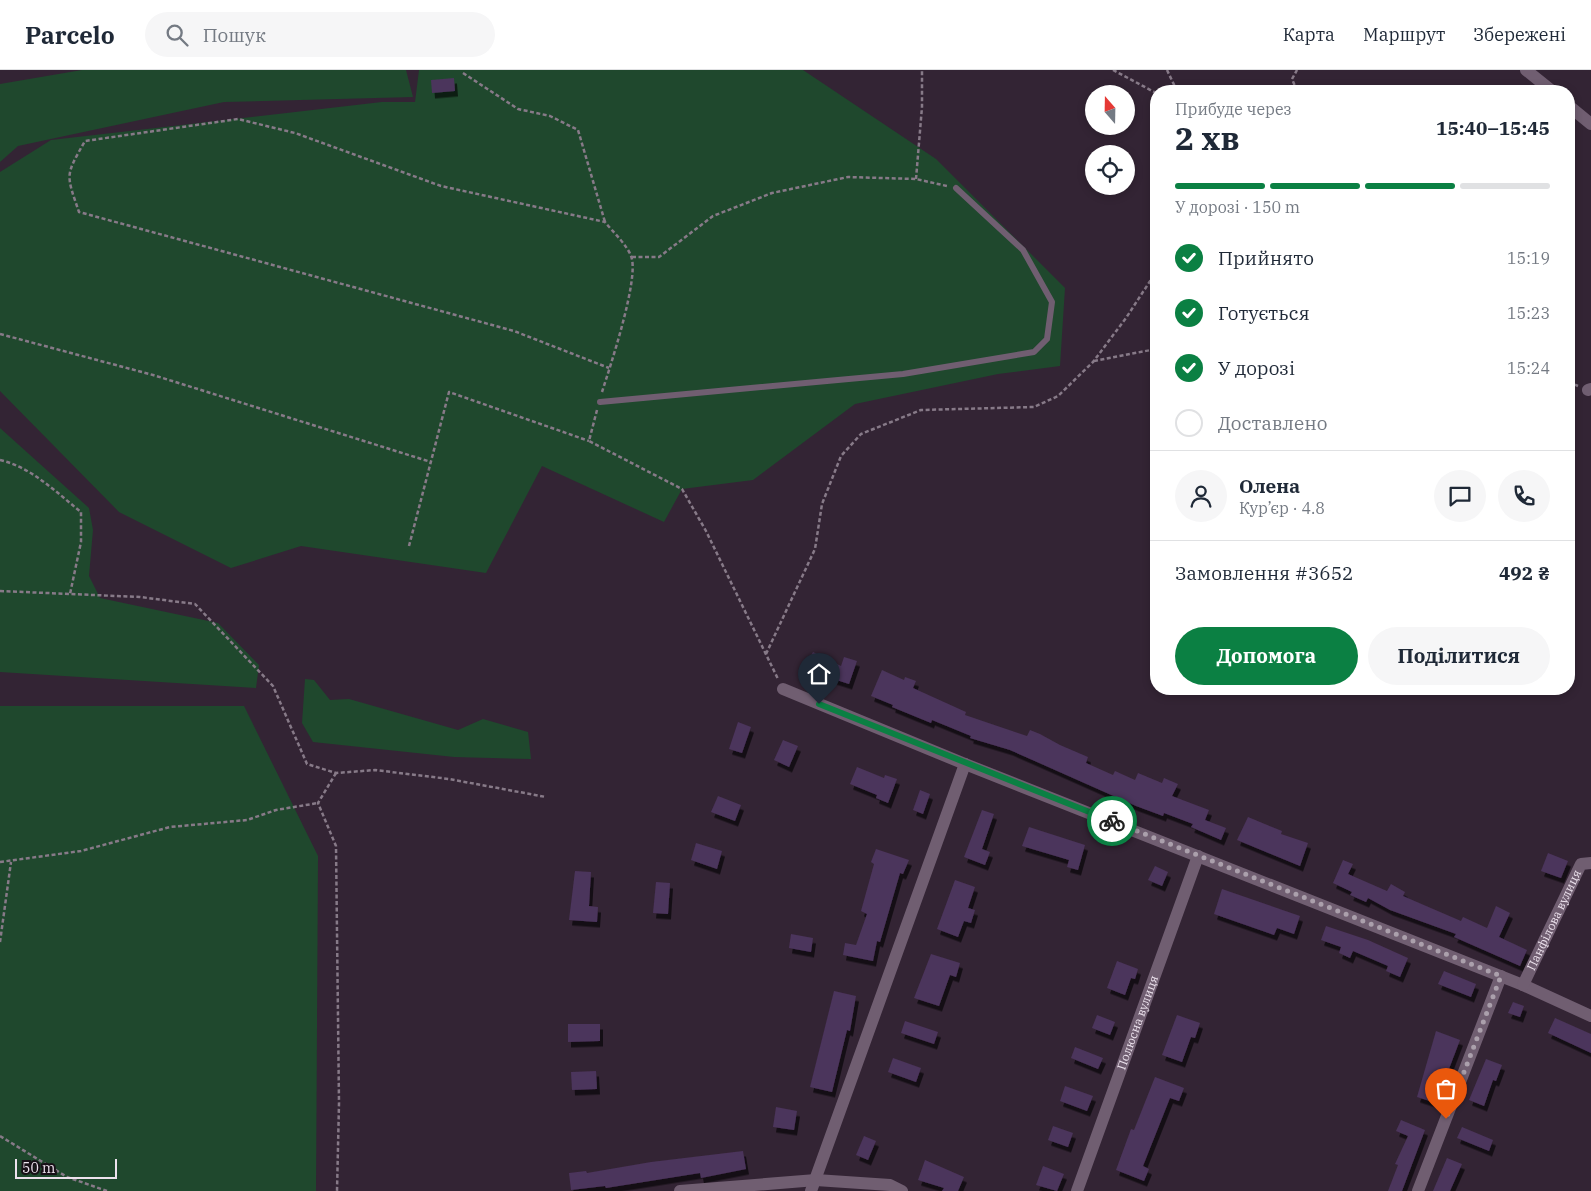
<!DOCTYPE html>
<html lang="uk">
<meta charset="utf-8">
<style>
body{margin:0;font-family:"IBM Plex Serif",serif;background:#f6f6f7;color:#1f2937;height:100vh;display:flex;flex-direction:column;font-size:19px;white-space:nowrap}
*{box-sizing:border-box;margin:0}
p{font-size:16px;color:#747a83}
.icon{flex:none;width:28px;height:28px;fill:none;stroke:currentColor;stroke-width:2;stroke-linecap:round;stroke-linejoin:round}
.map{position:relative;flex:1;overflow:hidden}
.drawer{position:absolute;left:1150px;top:15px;width:425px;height:610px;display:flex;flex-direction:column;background:#fff;border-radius:20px;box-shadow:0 2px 8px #0003}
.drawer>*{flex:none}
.needle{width:32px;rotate:340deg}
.buttons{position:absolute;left:1085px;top:15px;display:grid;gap:10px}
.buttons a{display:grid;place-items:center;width:50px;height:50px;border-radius:50%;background:#fff;box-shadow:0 2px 8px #0003;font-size:25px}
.scale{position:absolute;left:15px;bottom:12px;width:102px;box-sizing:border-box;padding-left:5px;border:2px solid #ece2ed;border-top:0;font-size:14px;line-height:18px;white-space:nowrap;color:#ece2ed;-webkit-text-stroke:4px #171017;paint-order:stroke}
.pin{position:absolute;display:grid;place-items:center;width:42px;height:42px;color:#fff;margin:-51px -21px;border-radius:50% 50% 50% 0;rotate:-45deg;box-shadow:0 0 5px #0007}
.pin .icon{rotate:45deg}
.courier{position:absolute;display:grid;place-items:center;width:50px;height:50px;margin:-25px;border:4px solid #0b8043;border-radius:50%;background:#fff;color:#222;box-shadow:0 1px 6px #0007}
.head em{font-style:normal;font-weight:700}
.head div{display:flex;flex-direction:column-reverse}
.head{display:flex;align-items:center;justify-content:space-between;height:85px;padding:0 25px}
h1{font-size:32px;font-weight:700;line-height:38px}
.bar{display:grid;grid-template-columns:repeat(4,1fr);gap:8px 5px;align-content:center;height:60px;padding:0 25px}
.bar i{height:6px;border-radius:4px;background:#e0e1e3}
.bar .on{background:#0b8043}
.bar p{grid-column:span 4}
.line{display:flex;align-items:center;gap:12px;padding:0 25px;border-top:1px solid #e0e1e3}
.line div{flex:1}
.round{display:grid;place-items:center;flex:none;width:52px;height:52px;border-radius:26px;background:#f6f6f7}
ol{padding:0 25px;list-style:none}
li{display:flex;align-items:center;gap:15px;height:55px}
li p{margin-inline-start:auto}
li .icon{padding:5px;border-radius:50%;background:#0b8043;color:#fff;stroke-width:4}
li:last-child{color:#747a83}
li i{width:28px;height:28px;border:2px solid #e0e1e3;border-radius:50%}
.button{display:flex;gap:10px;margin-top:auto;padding:10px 25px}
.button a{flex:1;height:58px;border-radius:30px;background:#0b8043;color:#fff;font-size:20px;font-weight:700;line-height:58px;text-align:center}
.button a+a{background:#f6f6f7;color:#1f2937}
header{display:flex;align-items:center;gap:30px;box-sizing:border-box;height:70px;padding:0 25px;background:#fff;border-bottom:1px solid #e0e1e3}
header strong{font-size:24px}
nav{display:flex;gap:28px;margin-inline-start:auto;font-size:18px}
.search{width:350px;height:45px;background:#f6f6f7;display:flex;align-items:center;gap:12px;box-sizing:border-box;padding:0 18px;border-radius:28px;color:#747a83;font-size:19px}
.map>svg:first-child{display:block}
</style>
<header>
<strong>Parcelo</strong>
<div class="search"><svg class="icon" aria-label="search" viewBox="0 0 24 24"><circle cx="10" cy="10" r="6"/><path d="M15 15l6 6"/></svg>Пошук</div>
<nav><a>Карта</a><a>Маршрут</a><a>Збережені</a></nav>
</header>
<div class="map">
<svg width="1591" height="1121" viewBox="0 0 1591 1121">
<defs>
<filter id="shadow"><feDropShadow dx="3" dy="5.5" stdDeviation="0" flood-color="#0009"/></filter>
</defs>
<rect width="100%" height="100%" fill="#332434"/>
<g fill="#1f482d">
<path d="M82,0H406L413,27L224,32L18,76L0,92V14Z"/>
<path d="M419,0H803L936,89L1065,218L1060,296L998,304L855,334L753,410L682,419L664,452L542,396L486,503L301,476L231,498L119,442L0,321V102L51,70L382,32H415Z"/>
<path d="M0,358L89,438L93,460L89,506L100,528L218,553L259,595L256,618L0,602Z"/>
<path d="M305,609L314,610L330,630L349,629L458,660L483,649L528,662L531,689L454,687L313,672L302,653Z"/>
<path d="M0,636H244L318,786L316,1121H0Z"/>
</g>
<g fill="#4b345b" filter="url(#shadow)">
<path d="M454,8L455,21L432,23L431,10Z"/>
<path d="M813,582L841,596L844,587L857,591L849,614L824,606L823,608L804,599Z"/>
<path d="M882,600L904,610L905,607L916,611L913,618L966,642L965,645L1027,666L1030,660L1040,664L1060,675L1088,687L1086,693L1113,705L1115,701L1135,710L1138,703L1162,713L1164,708L1178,714L1172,726L1209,740L1205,750L1226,758L1221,770L1191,757L1193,754L1164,743L1163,746L1136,736L1010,680L970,668L971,666L932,650L931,653L892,637L893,635L871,626Z"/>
<path d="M738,652L751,657L742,683L729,679Z"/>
<path d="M783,670L798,676L789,697L774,690Z"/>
<path d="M857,697L884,708L885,705L897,709L888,733L876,728L877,725L850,714Z"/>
<path d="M920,720L930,724L923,744L913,740Z"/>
<path d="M718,726L741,735L735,751L711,742Z"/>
<path d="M982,740L994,744L982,779L990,782L985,795L964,787Z"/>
<path d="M1248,747L1282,761L1281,764L1308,773L1300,796L1237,770Z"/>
<path d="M1029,757L1085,775L1078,800L1067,797L1069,790L1022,776Z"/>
<path d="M696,773L722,781L717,799L691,790Z"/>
<path d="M876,779L909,790L903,804L900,803L880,872L877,871L873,891L843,885L845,873L856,875L867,844L861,841L874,794L871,792Z"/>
<path d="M1548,783L1568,791L1561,808L1541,801Z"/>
<path d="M1343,790L1353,794L1348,804L1387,821L1391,814L1405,822L1403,826L1461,851L1463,847L1487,858L1496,836L1510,843L1499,867L1527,880L1520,896L1454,867L1456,864L1390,840L1368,828L1366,832L1350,825L1352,822L1333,813Z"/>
<path d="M1155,796L1168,802L1162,816L1148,810Z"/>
<path d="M575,801L591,802L589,836L598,837L597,852L569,850Z"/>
<path d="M955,810L975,817L968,838L975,840L971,853L964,851L958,867L937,859Z"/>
<path d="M656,812L670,813L668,844L653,843Z"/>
<path d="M1222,819L1300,846L1294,864L1277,858L1274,865L1214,844Z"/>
<path d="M1326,856L1368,870L1408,888L1400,907L1386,901L1388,896L1353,881L1350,888L1339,883L1341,877L1321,870Z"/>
<path d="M791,864L813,868L811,882L789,878Z"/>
<path d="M931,884L960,893L956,907L950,905L939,936L914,928Z"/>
<path d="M1117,891L1138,899L1135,909L1131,908L1125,925L1107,918Z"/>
<path d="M1444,901L1476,914L1471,927L1438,914Z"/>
<path d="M834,921L856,926L850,961L847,960L832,1022L810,1017Z"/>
<path d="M1513,932L1524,936L1520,947L1508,943Z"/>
<path d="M1097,945L1115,952L1110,965L1092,958Z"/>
<path d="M1177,945L1200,953L1195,968L1191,967L1182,992L1162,985Z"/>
<path d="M1555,948L1591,964V983L1548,963Z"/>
<path d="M905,951L938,962L934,974L901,963Z"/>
<path d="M568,954H600V971L568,972Z"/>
<path d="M1436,961L1460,970L1436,1033L1417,1027Z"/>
<path d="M1075,977L1103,988L1098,999L1071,988Z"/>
<path d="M893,988L921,998L916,1012L888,1002Z"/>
<path d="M1486,989L1502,995L1496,1011L1493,1010L1484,1036L1469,1030Z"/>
<path d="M596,1001L597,1019L572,1020L571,1002Z"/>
<path d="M1155,1007L1184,1018L1179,1031L1170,1028L1143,1096L1149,1099L1144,1111L1116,1100L1131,1059L1134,1060Z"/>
<path d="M1065,1016L1093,1026L1087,1041L1060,1031Z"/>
<path d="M776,1037L797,1041L794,1060L773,1057Z"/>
<path d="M1401,1050L1425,1060L1402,1121H1388L1398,1095L1395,1094L1408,1066L1396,1061Z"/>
<path d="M1053,1056L1073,1063L1068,1077L1048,1070Z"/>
<path d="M1462,1057L1493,1070L1489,1081L1457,1068Z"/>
<path d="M864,1066L876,1071L868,1090L856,1085Z"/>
<path d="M743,1081L746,1099L701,1108L700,1103L606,1118L605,1116L571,1120L569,1103L586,1101L587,1103L651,1092Z"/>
<path d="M1447,1088L1462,1094L1450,1121H1433Z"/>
<path d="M925,1090L964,1107L958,1121H942L944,1118L918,1110Z"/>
<path d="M1043,1096L1064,1104L1057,1121L1036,1115Z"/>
</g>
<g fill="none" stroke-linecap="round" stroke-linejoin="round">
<g stroke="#877a88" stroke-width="2.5" stroke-dasharray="4 2.5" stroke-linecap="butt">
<path d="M1113,0L1156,23"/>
<path d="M1167,0L1177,21"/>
<path d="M463,3L518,39L550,46L578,60L605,152"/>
<path d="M1297,21L1292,9L1297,0"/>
<path d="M916,109L922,37V0"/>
<path d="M632,187H659L713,146L772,123L848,107L916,109L947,116"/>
<path d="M0,264L153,305L431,392"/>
<path d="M1094,291L1156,279"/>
<path d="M1569,312L1578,316"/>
<path d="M602,322C610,297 640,207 631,186C627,175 613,162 605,152L441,116L295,63L238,49L85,71C65,106 66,104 79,142L514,261L609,298"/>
<path d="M597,340L589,371L682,419L706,461L778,609"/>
<path d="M0,390C31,397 56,422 81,442V472L70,524"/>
<path d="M409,476L449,322L589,371"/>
<path d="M0,521L140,527L195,534L273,616L307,694L336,703L375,700L449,709L546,727"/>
<path d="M766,584L815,479L822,434L841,386L861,364L921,340L1034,337L1058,326L1093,292L1126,248L1156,202"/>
<path d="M336,703L318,733L336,776L339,1033L337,1121"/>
<path d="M0,792L81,781L170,757L247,750L276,740L318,733"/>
<path d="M0,872L11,792"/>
<path d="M0,1066L67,1107L107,1121"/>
</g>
<path stroke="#705e71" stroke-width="6" d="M600,332L903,304L1034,282L1047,269L1052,232L1023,180L956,118"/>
<g stroke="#705e71" stroke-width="12">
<path d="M1526,0L1552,21"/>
<path d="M1569,36L1591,54"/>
<path d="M1588,320L1591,319"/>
<path d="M783,619L965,694L1523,915L1591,946"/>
<path id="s1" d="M1523,915L1581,794L1591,793"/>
<path d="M680,1121L816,1110L890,1115L902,1121"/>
<path d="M811,1121L965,694"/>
<path id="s2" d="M1077,1121L1198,786"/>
<path d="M1418,1121L1501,906"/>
</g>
</g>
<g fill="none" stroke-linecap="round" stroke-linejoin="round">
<path stroke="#aba0ac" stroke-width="5" stroke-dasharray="0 9" d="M1112,751L1501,906L1446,1049"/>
<path stroke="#0b8043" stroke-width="6" d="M819,634L1112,751"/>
</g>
<g text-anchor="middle" stroke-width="4" stroke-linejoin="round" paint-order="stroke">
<g font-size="12" fill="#ece2ed" stroke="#171017">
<text dy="4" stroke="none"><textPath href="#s1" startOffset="72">Панфілова вулиця</textPath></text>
<text dy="4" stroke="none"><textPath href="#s2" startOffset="179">Полюсна вулиця</textPath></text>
</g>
</g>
</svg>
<div class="buttons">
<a><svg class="needle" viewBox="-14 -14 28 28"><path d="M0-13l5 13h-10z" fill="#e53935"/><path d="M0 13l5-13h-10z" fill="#747a83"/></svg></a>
<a><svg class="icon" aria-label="locate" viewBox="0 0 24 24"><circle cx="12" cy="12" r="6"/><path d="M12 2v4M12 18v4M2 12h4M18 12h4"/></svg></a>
</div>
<div class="scale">50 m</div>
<div class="pin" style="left:1446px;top:1049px;background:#ea580c"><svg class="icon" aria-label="bag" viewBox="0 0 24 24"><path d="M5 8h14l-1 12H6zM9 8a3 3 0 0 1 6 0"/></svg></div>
<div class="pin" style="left:819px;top:634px;background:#1f2937"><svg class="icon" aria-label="home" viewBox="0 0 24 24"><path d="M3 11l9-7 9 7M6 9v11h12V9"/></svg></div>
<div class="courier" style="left:1112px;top:751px"><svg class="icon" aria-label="bike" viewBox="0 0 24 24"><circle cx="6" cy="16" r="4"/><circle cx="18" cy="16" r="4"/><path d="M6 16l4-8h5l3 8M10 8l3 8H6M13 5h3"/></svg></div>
<section class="drawer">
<div class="head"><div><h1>2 хв</h1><p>Прибуде через</p></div><em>15:40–15:45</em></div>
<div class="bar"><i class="on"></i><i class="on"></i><i class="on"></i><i></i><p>У дорозі · 150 m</p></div>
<ol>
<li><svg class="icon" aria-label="check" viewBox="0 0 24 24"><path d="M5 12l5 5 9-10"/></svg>Прийнято<p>15:19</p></li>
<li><svg class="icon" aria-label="check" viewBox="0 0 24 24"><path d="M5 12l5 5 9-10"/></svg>Готується<p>15:23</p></li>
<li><svg class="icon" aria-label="check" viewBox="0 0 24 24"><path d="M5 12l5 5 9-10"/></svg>У дорозі<p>15:24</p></li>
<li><i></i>Доставлено</li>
</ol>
<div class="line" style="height:90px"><a class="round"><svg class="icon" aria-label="person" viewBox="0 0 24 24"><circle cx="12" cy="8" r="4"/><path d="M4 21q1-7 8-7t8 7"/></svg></a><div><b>Олена</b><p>Кур’єр · 4.8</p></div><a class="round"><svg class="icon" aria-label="chat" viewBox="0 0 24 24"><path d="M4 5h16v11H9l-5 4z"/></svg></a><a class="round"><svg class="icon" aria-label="phone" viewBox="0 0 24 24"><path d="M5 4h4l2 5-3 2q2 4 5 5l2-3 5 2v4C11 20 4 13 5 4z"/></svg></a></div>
<div class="line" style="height:65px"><div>Замовлення #3652</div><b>492 ₴</b></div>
<div class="button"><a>Допомога</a><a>Поділитися</a></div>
</section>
</div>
